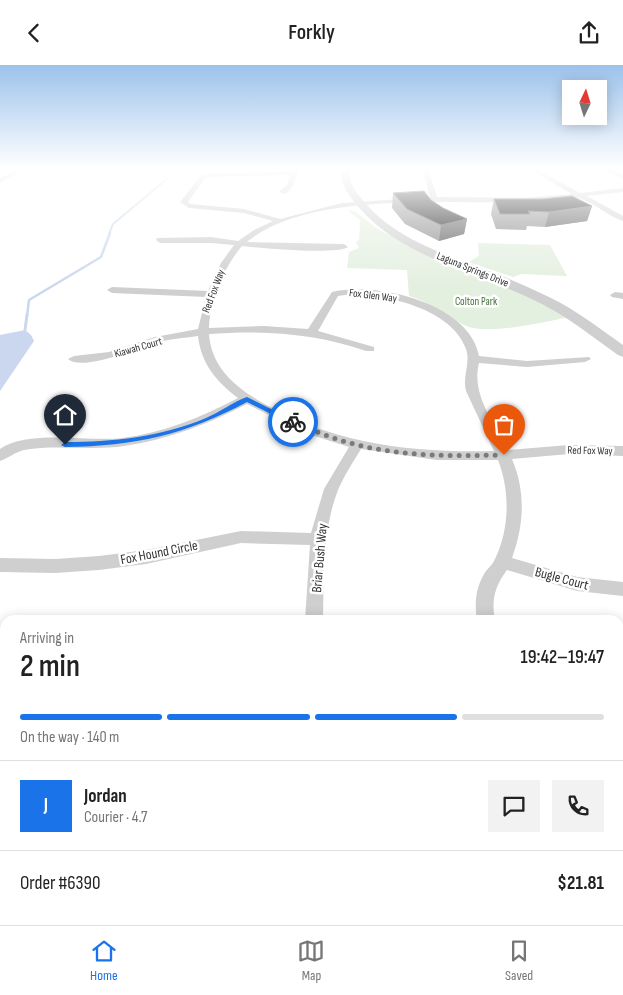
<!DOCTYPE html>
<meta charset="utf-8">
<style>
body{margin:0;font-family:"Sofia Sans Condensed",sans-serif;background:#f2f2f2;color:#222;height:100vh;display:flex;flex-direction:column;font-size:19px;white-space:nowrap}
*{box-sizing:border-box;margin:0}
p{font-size:16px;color:#767676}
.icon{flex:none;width:28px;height:28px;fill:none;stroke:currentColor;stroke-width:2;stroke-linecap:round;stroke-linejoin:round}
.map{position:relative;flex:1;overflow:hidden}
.drawer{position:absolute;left:0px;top:550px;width:624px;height:310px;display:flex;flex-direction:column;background:#fff;border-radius:15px 15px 0 0;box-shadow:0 2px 12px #0003}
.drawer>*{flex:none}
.needle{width:32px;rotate:4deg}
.buttons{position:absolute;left:562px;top:15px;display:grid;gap:10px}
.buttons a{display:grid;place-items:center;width:45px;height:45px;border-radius:0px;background:#fff;box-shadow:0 2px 12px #0003;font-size:25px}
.pin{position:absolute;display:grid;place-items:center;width:42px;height:42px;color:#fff;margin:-51px -21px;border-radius:50% 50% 50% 0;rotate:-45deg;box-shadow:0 0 5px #0007}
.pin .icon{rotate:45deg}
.courier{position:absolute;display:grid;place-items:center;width:50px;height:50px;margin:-25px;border:4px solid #1a73e8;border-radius:50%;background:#fff;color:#222;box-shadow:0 1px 6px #0007}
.headline em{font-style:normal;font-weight:600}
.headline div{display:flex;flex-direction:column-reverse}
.headline{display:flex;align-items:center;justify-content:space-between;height:85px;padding:0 20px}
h1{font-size:32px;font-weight:600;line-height:38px}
.bar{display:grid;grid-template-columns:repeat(4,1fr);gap:8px 5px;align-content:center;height:60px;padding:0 20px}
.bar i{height:6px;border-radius:4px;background:#e0e0e0}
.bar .active{background:#1a73e8}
.bar p{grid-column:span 4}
.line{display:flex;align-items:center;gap:12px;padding:0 20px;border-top:1px solid #e0e0e0}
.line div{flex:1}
.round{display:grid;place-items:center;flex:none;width:52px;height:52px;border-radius:0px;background:#f2f2f2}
header{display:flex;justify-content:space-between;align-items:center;height:65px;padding:0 20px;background:#fff;font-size:22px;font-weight:600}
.tab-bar{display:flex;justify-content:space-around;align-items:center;height:70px;border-top:1px solid #e0e0e0;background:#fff;font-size:14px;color:#767676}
.tab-bar a{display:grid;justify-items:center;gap:2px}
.tab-bar .active{color:#1a73e8}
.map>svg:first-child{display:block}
</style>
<header><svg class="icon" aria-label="back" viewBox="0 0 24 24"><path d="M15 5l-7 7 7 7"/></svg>Forkly<svg class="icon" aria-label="share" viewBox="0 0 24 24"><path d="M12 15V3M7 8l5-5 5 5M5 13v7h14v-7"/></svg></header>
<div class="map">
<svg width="623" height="860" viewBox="0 0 623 860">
<rect width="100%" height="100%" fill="#fff"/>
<g fill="#e3efdf">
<path d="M347,145L355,146L376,163L401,176L511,222L569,252C546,257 484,271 464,260C445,250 430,237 409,231L407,205L347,203L349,187L359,183L356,177L359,175L360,155Z"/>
<path d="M478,178L550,180L567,211L521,209L513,212L471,198L470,196L479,191Z"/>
</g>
<path fill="#cbd7ef" d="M25,265L31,270L34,276L0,326V270Z"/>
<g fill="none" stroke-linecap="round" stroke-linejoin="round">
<path stroke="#cbd7ef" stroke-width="2" d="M109,169L113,159L167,114"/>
<path stroke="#cbd7ef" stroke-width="2.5" d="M27,251L29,235L101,192L110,168"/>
<path stroke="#cbd7ef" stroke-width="3" d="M25,265L27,250"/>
<g stroke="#cbd7ef" stroke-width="7">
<path d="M0,711H5"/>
<path d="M619,718L623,719"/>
</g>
<g fill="#cfcfcf" fill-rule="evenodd">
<path d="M19,103H27L0,118V113Z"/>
<path d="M293,103H299L293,121L286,129L279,127L287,120L290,110L206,112L188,137L191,139L244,144L280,154L342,138L430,132L422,103H428L437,132L522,133L572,129L527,103H535L580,128L623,123V127L587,131L623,151V156C607,151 595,138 579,133C571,130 535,137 522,137C449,139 306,126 247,177L344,179L348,182C337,190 259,183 242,181C224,202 210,235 209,263L264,261L308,264L332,227C375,216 470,238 479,291L527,296L589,292L591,294L585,297L527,302L479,298C471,330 494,357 508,385L569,380L623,381V391L569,389L512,394C526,427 524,460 512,493L577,512L623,517V531L577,526L507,505C495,521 491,535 495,555H477C474,537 476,521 486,506C489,502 493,499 495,494C510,463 510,426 498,395H437L361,384C353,397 344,411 338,425C322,466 324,512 323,555H305L310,480L241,478L146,499L99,505L55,508L0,507V493L55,494L99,491L146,485L241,466L311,468L324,424L349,382L302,367L247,339C208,359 167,375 124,381C91,386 57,379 24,385C15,387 9,393 0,396V384C28,364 88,377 122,373C163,368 202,352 238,333C217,317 201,299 198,271C184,273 169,274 155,278C139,283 82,307 68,294L74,291L109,287L155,272L198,264L206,232L112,228L107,225L112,222L208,226L221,198L234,180L211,178H160L156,175L157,173L211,172L238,176L254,165L273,156L244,148L189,143L180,137L202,109L292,106ZM351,229C388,230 452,244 466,284C471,298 462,311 466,326L494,386C413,388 333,379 263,338C236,323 211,302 209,269C263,265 314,268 366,286H374V282L318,266L338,231Z"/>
<path d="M600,103H609L623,110V114Z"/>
<path d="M615,227L623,228V234L612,232L610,230Z"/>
</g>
<path fill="#cfcfcf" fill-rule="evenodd" d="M342,103H350C348,116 354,125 362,134C395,176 449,190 497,209C515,216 532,224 549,232C576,245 599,263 623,280V292L618,290C593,272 569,253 542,239C479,206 397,194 352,134C345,125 339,115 342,103Z"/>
</g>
<g fill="#8c8c8c">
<path d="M393,128L431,135L443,143L467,154L464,169L439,176L405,159L392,143Z"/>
<path d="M494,134L592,141L587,156L545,162L527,161L526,165L496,164L491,149Z"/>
</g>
<g fill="#5e5e5e">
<path d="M592,141L587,156L545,162L549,147Z"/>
<path d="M467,154L464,169L439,176L441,160Z"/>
</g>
<g fill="#191919" stroke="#5e5e5e">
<path d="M424,126L431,135L443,143L467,154L441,160L407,144L393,128Z"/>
<path d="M572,131L592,141L549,147L528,146L530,149H500L494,134H542Z"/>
</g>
<linearGradient id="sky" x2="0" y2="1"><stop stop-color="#9cc2eb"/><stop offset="0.46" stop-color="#fff"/><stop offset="1" stop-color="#fff" stop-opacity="0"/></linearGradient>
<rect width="623" height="224" fill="url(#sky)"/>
<path fill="#1a73e8" d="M247,332L297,357L291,359L247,337C185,370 135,381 65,382L61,380L65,377C112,377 161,372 206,353C220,347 233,337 247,332Z"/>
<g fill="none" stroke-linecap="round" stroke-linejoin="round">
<path stroke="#7a7a7a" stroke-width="5" stroke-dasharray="0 9" d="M293,357C314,366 336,375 358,380C406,392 455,391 504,390"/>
</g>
<g text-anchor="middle" stroke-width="5" stroke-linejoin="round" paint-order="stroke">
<g font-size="11" fill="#323232" stroke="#fff">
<text transform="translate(473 204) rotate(22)" y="4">Laguna Springs Drive</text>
<text transform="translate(213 226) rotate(-69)" y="4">Red Fox Way</text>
<text transform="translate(373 230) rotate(7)" y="4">Fox Glen Way</text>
<text transform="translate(138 282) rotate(-16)" y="4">Kiawah Court</text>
<text transform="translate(590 385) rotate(1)" y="4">Red Fox Way</text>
</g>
<g font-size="11" fill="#45713c" stroke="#fff">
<text x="476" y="240">Colton Park</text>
</g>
<g font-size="14" fill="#323232" stroke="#fff">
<text transform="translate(159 487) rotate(-11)" y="5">Fox Hound Circle</text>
<text transform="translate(319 493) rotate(-85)" y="5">Briar Bush Way</text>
<text transform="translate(562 513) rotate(15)" y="5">Bugle Court</text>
</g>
</g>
</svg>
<div class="buttons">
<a><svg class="needle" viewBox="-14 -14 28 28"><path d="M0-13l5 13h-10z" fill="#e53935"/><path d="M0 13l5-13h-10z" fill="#767676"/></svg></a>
</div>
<div class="pin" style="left:504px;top:390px;background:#ea580c"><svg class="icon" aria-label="bag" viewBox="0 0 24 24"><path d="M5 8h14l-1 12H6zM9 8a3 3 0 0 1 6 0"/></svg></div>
<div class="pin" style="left:65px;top:380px;background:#1f2937"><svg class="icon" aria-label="home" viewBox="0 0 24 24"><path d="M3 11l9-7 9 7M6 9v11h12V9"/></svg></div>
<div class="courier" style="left:293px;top:357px"><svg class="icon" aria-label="bike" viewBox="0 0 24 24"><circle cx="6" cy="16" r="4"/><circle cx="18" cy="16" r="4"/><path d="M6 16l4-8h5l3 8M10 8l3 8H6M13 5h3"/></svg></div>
<section class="drawer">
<div class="headline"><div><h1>2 min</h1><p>Arriving in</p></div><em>19:42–19:47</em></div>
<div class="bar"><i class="active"></i><i class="active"></i><i class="active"></i><i></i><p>On the way · 140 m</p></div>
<div class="line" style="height:90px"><b class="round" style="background:#1a73e8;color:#fff">J</b><div><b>Jordan</b><p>Courier · 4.7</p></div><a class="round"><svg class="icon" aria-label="chat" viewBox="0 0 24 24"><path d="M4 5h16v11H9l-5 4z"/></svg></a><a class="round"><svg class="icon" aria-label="phone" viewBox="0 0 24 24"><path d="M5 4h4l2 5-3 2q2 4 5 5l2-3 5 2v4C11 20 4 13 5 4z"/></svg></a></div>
<div class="line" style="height:65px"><div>Order #6390</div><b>$21.81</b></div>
</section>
</div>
<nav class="tab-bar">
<a class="active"><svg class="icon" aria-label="home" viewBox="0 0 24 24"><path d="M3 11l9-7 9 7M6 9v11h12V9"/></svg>Home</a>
<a><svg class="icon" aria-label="map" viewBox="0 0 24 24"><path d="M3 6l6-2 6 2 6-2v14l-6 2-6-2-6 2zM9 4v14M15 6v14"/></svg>Map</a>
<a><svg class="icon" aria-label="saved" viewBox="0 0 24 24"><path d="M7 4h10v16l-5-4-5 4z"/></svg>Saved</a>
</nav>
